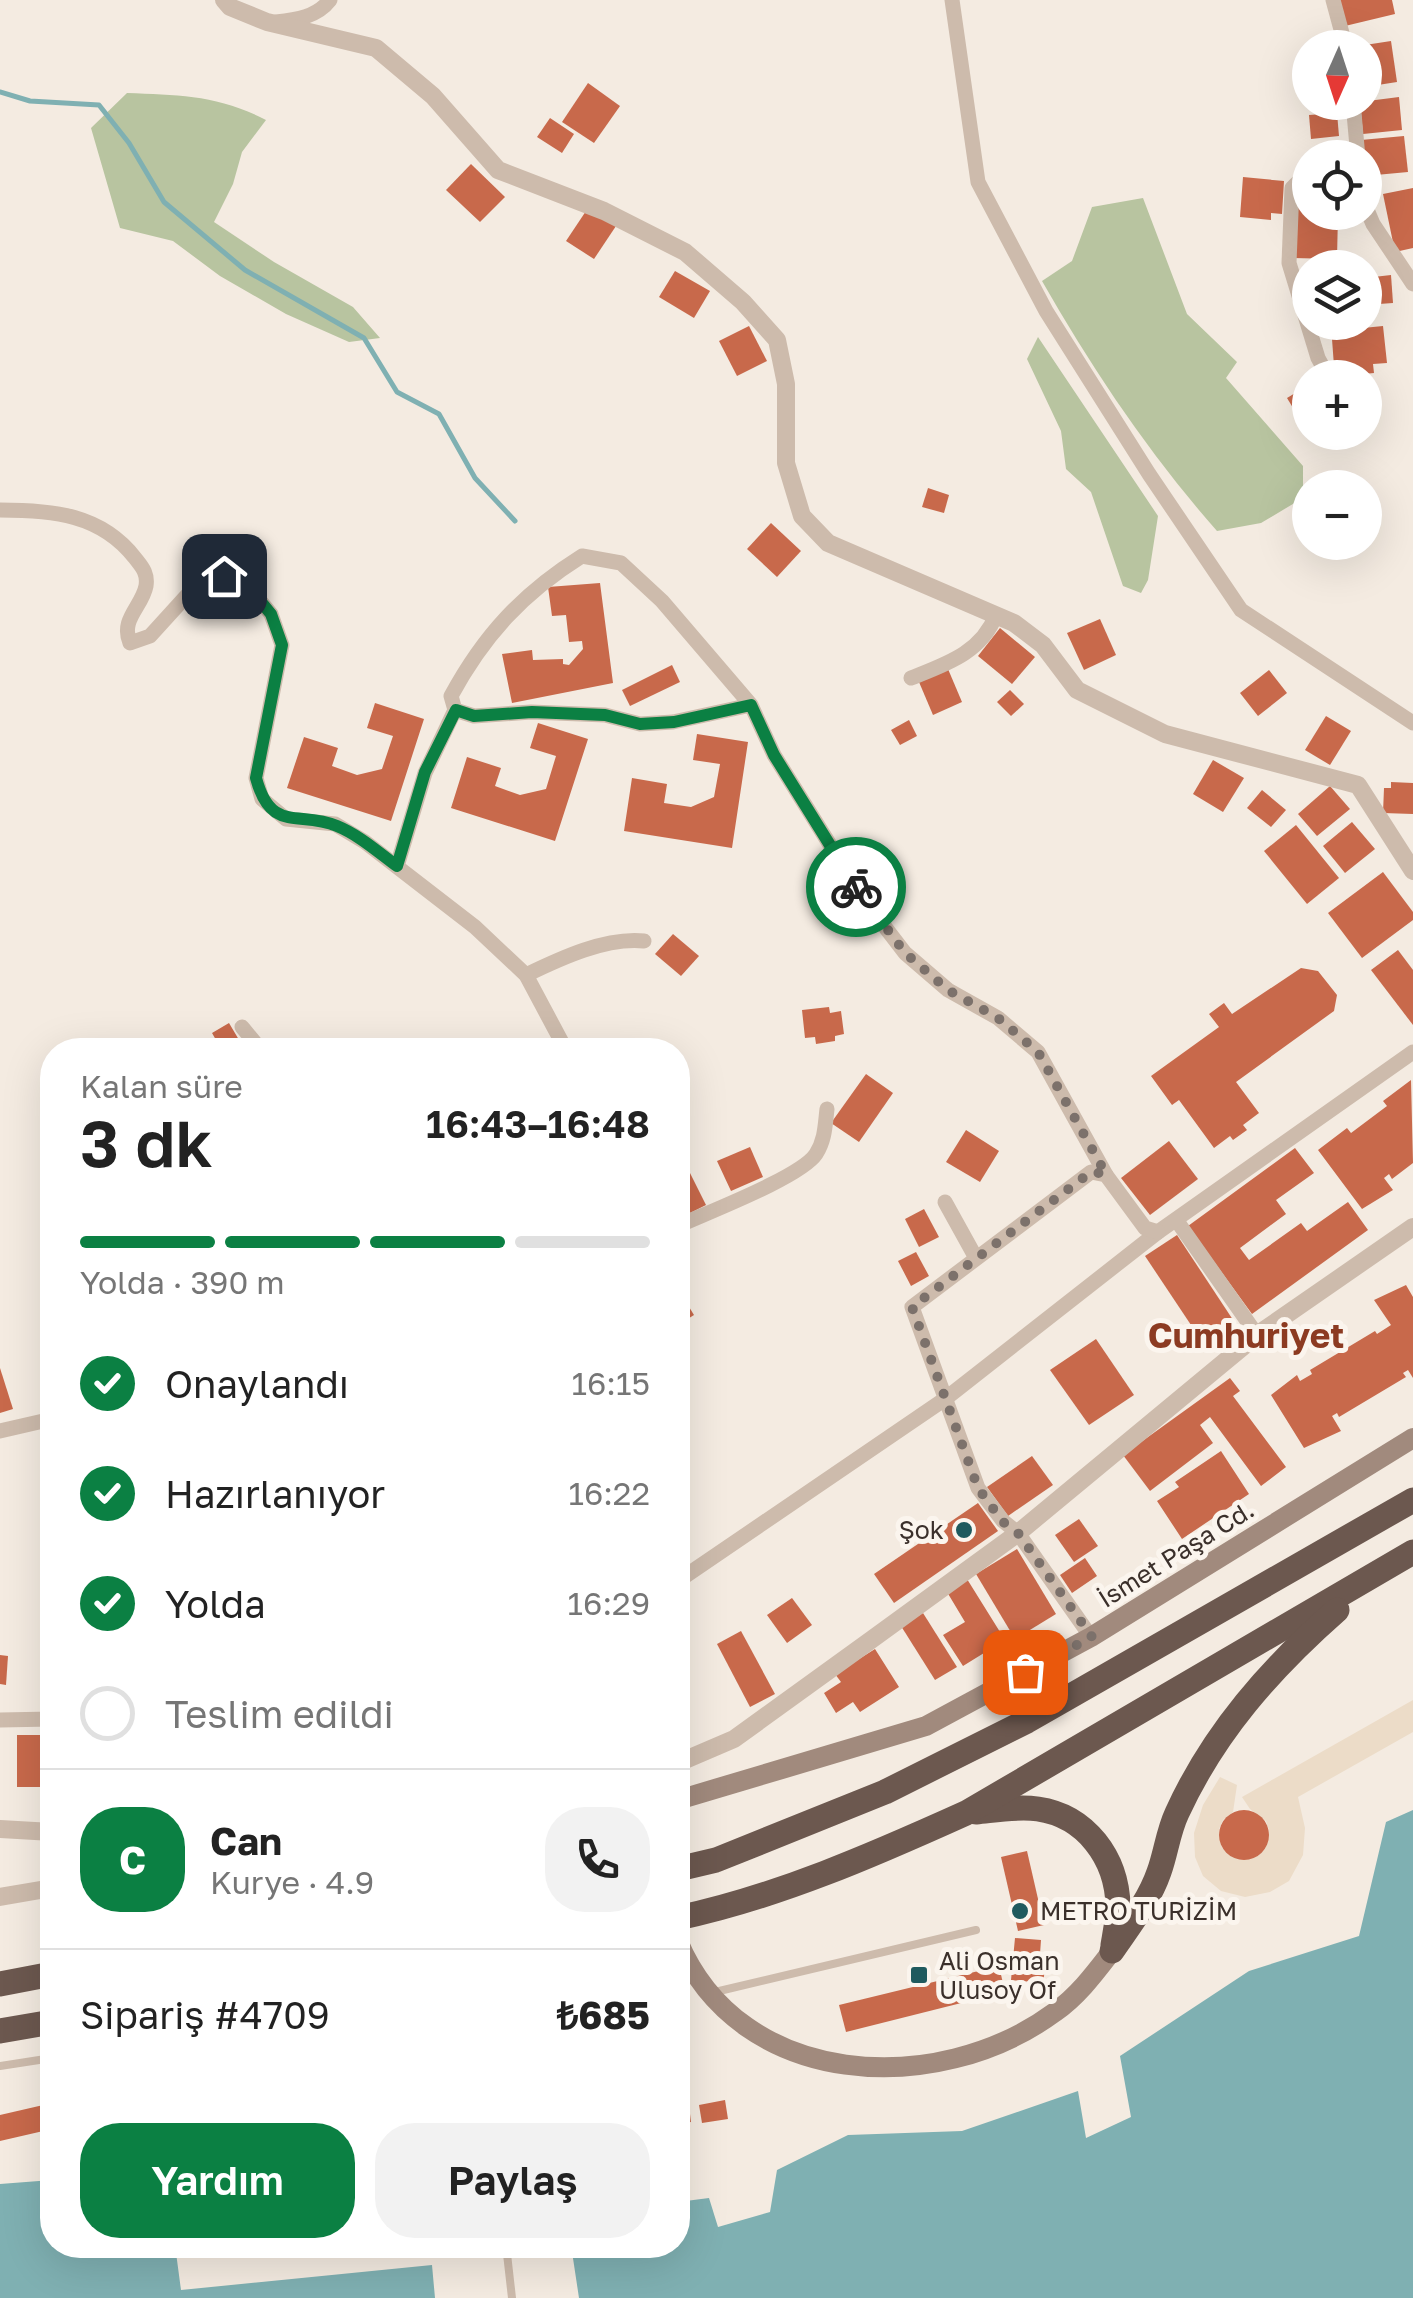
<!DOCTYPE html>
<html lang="tr">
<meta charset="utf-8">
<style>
body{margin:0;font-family:"Golos Text",sans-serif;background:#f2f2f2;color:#222;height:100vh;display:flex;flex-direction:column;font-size:38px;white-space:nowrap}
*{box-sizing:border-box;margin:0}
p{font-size:32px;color:#767676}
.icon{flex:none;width:55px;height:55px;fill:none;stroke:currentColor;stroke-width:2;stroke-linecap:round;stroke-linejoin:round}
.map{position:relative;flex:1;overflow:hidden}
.details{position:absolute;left:40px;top:1038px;width:650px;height:1220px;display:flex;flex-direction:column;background:#fff;border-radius:40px;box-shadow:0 10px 40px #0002}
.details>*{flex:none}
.needle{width:65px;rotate:183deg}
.buttons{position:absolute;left:1292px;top:30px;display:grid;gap:20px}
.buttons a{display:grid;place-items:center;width:90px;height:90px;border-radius:50%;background:#fff;box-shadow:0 10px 40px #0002;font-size:50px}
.pin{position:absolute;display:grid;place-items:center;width:85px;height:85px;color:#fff;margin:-42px;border-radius:20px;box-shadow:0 5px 15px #0006}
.courier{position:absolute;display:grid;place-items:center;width:100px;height:100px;margin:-50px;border:8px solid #0b8043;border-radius:50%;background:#fff;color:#222;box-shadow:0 2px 12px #0007}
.head em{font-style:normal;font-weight:600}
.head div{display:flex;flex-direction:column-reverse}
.head{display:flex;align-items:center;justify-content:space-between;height:170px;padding:0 40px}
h1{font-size:65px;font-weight:600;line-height:75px}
.bar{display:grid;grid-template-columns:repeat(4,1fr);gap:15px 10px;align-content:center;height:120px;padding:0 40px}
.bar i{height:12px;border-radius:8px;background:#e0e0e0}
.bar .selected{background:#0b8043}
.bar p{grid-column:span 4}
.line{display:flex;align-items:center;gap:25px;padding:0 40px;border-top:2px solid #e0e0e0}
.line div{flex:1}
.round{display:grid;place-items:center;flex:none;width:105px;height:105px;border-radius:40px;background:#f2f2f2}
ol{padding:0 40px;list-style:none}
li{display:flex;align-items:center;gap:30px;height:110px}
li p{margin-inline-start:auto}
li .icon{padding:10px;border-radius:50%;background:#0b8043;color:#fff;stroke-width:4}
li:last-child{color:#767676}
li i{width:55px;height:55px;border:5px solid #e0e0e0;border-radius:50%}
.cta{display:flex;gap:20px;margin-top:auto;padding:20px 40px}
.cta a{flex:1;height:115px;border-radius:40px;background:#0b8043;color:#fff;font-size:40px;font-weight:600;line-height:115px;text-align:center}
.cta a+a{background:#f2f2f2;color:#222}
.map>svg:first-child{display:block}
</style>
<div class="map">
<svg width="1413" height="2298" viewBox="0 0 1413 2298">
<rect width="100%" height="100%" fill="#f4ebe1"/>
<g fill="#b8c4a0">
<path d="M127,93C179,95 218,95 266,120L242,152L233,184L214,222L274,262L353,307L380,338L349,342L286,314L220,276L173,241L120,228L91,128Z"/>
<path d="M1143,198L1187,314L1237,362L1226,378L1303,466V498L1261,523L1217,531C1149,454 1093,370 1042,281L1072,261L1092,207Z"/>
<path d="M1038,337L1158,516L1148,580L1141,593L1123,586L1091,492L1066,469L1061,431L1027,359Z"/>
</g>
<path fill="#ecdcc8" d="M1413,1700V1732L1298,1797L1305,1828L1303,1855L1289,1881L1270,1892L1245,1897L1221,1891L1203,1876L1195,1857L1194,1833L1203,1805L1220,1777L1237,1785L1233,1812L1223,1820L1219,1829L1222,1848L1239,1860L1258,1856L1265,1849L1269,1830L1266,1821L1250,1809L1242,1797Z"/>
<g fill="#7fb0b2">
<path d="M1413,1810V2298H579L571,2245H678V2202L709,2198L718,2227L770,2212L777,2170L848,2135L962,2131L1078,2091L1086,2138L1131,2117L1120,2056L1249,1971L1359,1936L1386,1822Z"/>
<path d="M52,2180V2245H175L181,2290L432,2265L435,2298H0V2184Z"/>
</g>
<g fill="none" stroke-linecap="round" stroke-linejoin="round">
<path stroke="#7fb0b2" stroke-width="5" d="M0,92L30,101L99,105L129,143L164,202L245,270L364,338L397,392L439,414L475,478L515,521"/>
</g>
<g fill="#c8694b">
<path d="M1338,0H1392L1395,14L1345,26Z"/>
<path d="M1391,41L1397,82L1365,87V45Z"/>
<path d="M588,83L620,106L594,143L562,122Z"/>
<path d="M1399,97L1402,130L1363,134L1360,102Z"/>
<path d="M1337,113L1339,136L1311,139L1309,115Z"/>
<path d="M550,118L574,134L562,153L537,137Z"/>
<path d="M1404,136L1408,172L1365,176L1361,140Z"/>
<path d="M471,164L505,197L480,222L446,190Z"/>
<path d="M1243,177L1284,181L1282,214L1271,213V220L1240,217Z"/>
<path d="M1413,188V248L1395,252L1383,194Z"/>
<path d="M1294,196L1310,197V212L1338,214L1337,259L1293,258Z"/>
<path d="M588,208L616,226L594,259L566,241Z"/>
<path d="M675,271L710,291L694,318L659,297Z"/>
<path d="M1391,275L1393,303L1365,305V278Z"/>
<path d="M749,326L767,361L737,376L719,341Z"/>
<path d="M1383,326L1387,363L1373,364L1374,373L1343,376L1342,365L1334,366L1332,339L1353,336V329Z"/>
<path d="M1310,384V422L1304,426L1287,398Z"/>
<path d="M928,488L949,495L944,513L922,507Z"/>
<path d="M771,523L801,551L777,577L747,549Z"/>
<path d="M600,583L613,683L512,703L502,654L532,650L533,660L563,659V664L569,665L583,649L582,641L569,642L566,615L552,616L548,587Z"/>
<path d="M1100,619L1116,655L1084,670L1067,633Z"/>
<path d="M1000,628L1035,657L1012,684L978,656Z"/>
<path d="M672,665L680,682L630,706L622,690Z"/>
<path d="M948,669L962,702L933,715L919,682Z"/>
<path d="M1269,670L1287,693L1258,716L1240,693Z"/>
<path d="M1010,690L1024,704L1011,716L997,702Z"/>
<path d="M375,703L424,719L391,821L287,788L304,737L338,748L332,766L357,775L382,769L393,736L367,728Z"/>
<path d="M1326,716L1351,731L1330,765L1305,750Z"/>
<path d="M909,720L917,736L900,745L891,730Z"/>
<path d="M538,723L588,739L555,841L451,808L467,757L501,768L495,786L520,795L546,789L556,756L530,748Z"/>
<path d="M697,734L748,742L732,848L624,831L632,778L667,784L664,803L691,807L714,797L720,764L693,760Z"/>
<path d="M1213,760L1244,778L1223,812L1193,794Z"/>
<path d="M1391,782L1413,783V814L1383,813L1384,788H1391Z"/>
<path d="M1330,786L1350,809L1317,836L1298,814Z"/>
<path d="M1262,790L1286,810L1271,827L1247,808Z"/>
<path d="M1352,822L1375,849L1345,873L1323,846Z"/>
<path d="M1296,825L1339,878L1307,904L1264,851Z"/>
<path d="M1383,872L1413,912V920L1362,958L1328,913Z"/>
<path d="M673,934L699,956L681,976L655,954Z"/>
<path d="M1398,950L1413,970V1025L1371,970Z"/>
<path d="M1301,968L1318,971L1337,995L1334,1011L1236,1082L1259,1113L1243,1125L1247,1130L1233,1140L1230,1136L1214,1148L1179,1100L1172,1105L1151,1076L1219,1027L1209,1014L1224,1003L1232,1014Z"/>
<path d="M829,1007L830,1013L841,1011L844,1034L835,1036V1041L816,1044L815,1037L805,1038L802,1010Z"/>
<path d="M229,1023L245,1050H209L206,1046L216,1040L212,1033Z"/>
<path d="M866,1074L893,1093L859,1142L831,1123Z"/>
<path d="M1411,1080L1413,1163L1392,1179L1389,1174L1384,1178L1393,1190L1362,1209L1318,1150L1347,1128L1351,1133L1387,1106L1383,1101Z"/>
<path d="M966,1130L999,1151L980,1182L946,1162Z"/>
<path d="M1169,1141L1198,1179L1150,1215L1121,1178Z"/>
<path d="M750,1147L763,1177L731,1191L717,1161Z"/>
<path d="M1295,1148L1314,1173L1276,1200L1286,1214L1240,1248L1249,1260L1301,1223L1307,1231L1348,1202L1368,1230L1252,1314L1188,1226Z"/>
<path d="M690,1173L706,1205L684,1216L680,1208L678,1209V1179Z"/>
<path d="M924,1209L939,1237L919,1247L905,1219Z"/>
<path d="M1177,1235L1241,1332L1209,1352L1145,1256Z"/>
<path d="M916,1252L929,1276L911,1286L898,1261Z"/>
<path d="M1406,1285L1413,1297V1378L1408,1370L1403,1373L1406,1377L1339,1417L1337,1413L1332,1416L1341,1431L1304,1448L1271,1395L1297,1375L1300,1381L1312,1374L1310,1370L1375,1331L1377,1334L1391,1325L1374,1300Z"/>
<path d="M678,1289L694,1315L678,1325Z"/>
<path d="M1096,1339L1134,1395L1089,1425L1050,1370Z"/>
<path d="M0,1368L13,1409L0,1413Z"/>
<path d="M1230,1378L1240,1391L1233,1396L1286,1467L1261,1486L1210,1417L1200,1425L1213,1443L1150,1491L1123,1455Z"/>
<path d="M1221,1451L1249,1494L1182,1539L1157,1501L1179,1487L1175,1482Z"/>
<path d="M1032,1456L1053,1485L1008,1516L987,1487Z"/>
<path d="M978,1503L998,1531L894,1603L874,1574Z"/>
<path d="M1079,1519L1098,1546L1074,1562L1055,1535Z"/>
<path d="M1017,1549L1056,1614L1015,1639L976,1574Z"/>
<path d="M1085,1558L1097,1576L1072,1593L1060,1575Z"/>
<path d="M967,1579L1005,1640L963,1666L943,1635L965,1622L947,1592Z"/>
<path d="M792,1598L812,1625L787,1643L767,1615Z"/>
<path d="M923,1613L957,1667L935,1680L901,1626Z"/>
<path d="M741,1631L775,1694L750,1707L717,1644Z"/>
<path d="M875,1649L899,1687L860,1712L853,1702L836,1713L824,1693L841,1682L835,1674Z"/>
<path d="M0,1655L8,1656L6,1685L0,1684Z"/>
<rect x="17" y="1735" width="35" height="52"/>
<circle cx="1244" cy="1835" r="25"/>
<path d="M1027,1851L1044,1925L1018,1931L1001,1857Z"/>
<path d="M1015,1938L1041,1940L1039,1968L1045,1969L1043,1983L1011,1980Z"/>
<path d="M999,1966L1005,1992L846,2032L839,2005Z"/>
<path d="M725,2100L728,2119L702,2123L699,2105Z"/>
<path d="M52,2103V2129L0,2141V2115Z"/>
<path d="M689,2106L691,2122L678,2124V2108Z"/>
</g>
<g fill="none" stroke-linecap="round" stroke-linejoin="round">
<g stroke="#cdbbac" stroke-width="8">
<path d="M715,1992L976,1930"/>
<path d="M0,2066L52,2058"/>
<path d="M506,2245L512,2298"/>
</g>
<g stroke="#cdbbac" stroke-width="15">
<path d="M952,0L978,182L1046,311L1149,474L1241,610L1413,723"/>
<path d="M1333,0L1346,48"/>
<path d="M276,22C296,20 317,17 330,0"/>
<path d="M1353,102L1358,158"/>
<path d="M1310,177H1303L1292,188L1289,263L1318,358L1329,378"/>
<path d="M1365,205L1373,224L1413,284"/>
<path d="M0,510C52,510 101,514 135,558C142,567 148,573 146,586C142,607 120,619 130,643L150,636L200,581L224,576L247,585L271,614L282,645L256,778L262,799L286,819L335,824L365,842L475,927L526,975L566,1050"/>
<path d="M911,678C946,664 981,653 996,615"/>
<path d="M751,705L673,722L640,724L605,715L531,712L474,716L455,710L451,696C484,635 523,593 582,556L621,563L662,601L751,705L774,755L865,901L905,953L948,990L998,1018L1038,1052L1106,1175"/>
<path d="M397,866L425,773L455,710"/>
<path d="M526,975C561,958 606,937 644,941"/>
<path d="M242,1027L261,1050"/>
<path d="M945,1202L976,1258"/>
<path d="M1177,1221L1257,1335"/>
<path d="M678,1226C706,1213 801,1177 816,1154C825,1140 825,1126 827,1109"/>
<path d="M0,1431L52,1419"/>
<path d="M678,1581L945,1399L1158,1232L1413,1052"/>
<path d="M1091,1637L1018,1533L1003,1521L978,1488L912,1307L1091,1172L1106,1175L1145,1228L1158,1232"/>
<path d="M0,1720L52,1719"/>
</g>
<g stroke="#cdbbac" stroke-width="18">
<path d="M224,0L230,7L267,22L376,48L433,96L498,170L604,211L685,252L743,302L777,340L786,384V463L802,516L828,543L1014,623L1043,645L1077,690L1165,734L1358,785L1413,871"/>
<path d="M678,1763L734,1739L871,1640L1018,1533L1257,1335L1413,1227"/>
<path d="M0,1829L52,1832"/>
<path d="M0,1897L52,1888"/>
</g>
<g stroke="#a18a7d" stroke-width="20">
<path d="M678,1800L926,1726L1091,1637L1413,1438"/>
<path d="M678,1941C740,2089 937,2099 1055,2012C1078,1996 1095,1973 1112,1951"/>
</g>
<g stroke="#6c584f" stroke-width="25">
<path d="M976,1812C996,1810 1018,1806 1038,1809C1086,1816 1117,1858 1118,1906C1118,1919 1115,1933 1113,1945"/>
<path d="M678,1869L716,1860L885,1792L1027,1721L1413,1500"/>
<path d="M678,1918C777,1897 873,1855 966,1813L1413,1552"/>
<path d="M1112,1951C1129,1926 1149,1901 1159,1872C1166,1853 1168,1832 1177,1813C1214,1732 1271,1668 1337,1610"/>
<path d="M0,1984L52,1974"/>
<path d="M0,2031L52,2022"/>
</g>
</g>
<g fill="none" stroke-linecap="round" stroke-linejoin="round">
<path stroke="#7c716b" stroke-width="10" stroke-dasharray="0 18" d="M856,887L905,953L948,990L998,1018L1038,1052L1106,1174L1091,1172L912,1307L978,1488L1003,1522L1018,1533L1092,1637L1025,1672"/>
<path stroke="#0b8043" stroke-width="12" d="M224,576L247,585L271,614L282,645L256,778C271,834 299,810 337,826C359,835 378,852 397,866L425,772L456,710L474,716L532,712L605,715L640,724L674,722L751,705L774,755L856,887"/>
</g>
<g fill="#1f5a5e" stroke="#fbf5ee" stroke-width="4">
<circle cx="964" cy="1530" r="10"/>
<circle cx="1020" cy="1911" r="10"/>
<rect x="909" y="1965" width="20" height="20" rx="5"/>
</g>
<g text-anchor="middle" stroke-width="10" stroke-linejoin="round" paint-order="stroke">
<g font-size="25" fill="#3b302b" stroke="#fbf5ee" text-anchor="start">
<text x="944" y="1539" text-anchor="end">Şok</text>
<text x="1040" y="1920">METRO TURİZİM</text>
<text x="939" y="1970">Ali Osman<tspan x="939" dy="29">Ulusoy Of</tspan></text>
</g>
<g font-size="25" fill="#3b302b" stroke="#fbf5ee">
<text transform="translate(1176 1554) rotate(-32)" y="9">İsmet Paşa Cd.</text>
</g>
<g font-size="35" font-weight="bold" fill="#8c3b22" stroke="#fbf5ee">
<text x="1246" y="1348">Cumhuriyet</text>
</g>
</g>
</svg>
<div class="buttons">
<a><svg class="needle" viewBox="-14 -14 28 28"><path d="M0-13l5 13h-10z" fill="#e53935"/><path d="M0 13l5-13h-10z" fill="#767676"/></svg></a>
<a><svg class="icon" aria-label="locate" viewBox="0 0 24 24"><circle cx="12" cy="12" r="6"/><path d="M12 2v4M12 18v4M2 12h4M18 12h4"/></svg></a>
<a><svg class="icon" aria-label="layers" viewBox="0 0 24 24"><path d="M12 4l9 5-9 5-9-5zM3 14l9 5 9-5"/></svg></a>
<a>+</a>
<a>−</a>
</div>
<div class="pin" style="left:1025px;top:1672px;background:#ea580c"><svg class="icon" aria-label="bag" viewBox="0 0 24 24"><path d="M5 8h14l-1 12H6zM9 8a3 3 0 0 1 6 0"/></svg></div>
<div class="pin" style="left:224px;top:576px;background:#1f2937"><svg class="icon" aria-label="home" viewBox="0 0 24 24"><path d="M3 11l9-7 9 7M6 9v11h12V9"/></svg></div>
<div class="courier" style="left:856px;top:887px"><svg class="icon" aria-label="bike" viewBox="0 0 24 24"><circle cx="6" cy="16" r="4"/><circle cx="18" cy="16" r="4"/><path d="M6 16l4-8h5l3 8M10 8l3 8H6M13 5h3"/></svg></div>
<section class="details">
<div class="head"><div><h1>3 dk</h1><p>Kalan süre</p></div><em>16:43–16:48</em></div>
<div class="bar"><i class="selected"></i><i class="selected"></i><i class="selected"></i><i></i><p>Yolda · 390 m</p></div>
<ol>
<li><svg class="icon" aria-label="check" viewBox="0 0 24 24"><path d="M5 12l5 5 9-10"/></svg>Onaylandı<p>16:15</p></li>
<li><svg class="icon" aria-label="check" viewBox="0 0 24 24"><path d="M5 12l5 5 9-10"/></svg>Hazırlanıyor<p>16:22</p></li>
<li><svg class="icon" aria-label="check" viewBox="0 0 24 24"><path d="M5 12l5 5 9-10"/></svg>Yolda<p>16:29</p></li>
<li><i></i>Teslim edildi</li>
</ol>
<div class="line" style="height:180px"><b class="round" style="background:#0b8043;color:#fff">C</b><div><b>Can</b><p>Kurye · 4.9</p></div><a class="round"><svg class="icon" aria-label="phone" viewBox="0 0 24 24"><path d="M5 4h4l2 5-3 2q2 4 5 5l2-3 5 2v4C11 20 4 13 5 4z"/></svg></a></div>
<div class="line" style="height:130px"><div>Sipariş #4709</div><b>₺685</b></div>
<div class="cta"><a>Yardım</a><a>Paylaş</a></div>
</section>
</div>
